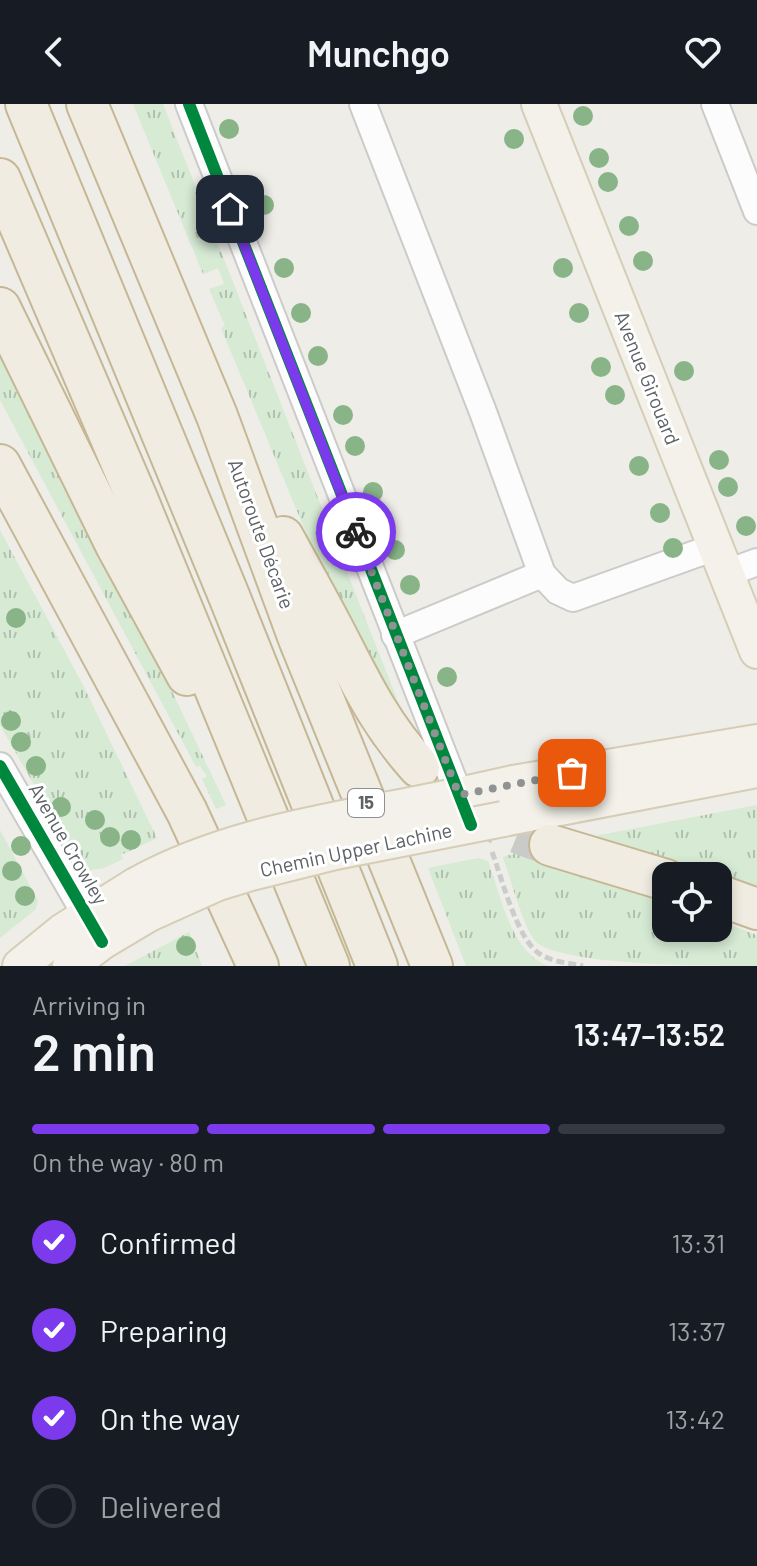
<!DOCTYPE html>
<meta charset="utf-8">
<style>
body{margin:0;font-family:Barlow,sans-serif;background:#20242c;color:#f1f3f6;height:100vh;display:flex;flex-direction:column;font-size:30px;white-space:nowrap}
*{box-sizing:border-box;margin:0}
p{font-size:26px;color:#9ea1a6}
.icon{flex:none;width:44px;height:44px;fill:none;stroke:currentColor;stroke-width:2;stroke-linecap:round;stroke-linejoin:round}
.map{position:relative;height:862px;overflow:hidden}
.panel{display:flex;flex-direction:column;background:#171b24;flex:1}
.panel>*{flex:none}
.tools{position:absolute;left:652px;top:758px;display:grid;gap:16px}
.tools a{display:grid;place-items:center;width:80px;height:80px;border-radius:16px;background:#171b24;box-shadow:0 4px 12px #0003;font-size:40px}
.pin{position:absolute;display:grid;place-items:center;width:68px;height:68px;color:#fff;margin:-34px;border-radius:16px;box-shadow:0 4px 12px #0006}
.courier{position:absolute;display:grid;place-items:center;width:80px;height:80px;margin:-40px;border:6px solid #7c3aed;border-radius:50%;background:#fff;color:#222;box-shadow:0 2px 10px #0007}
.headline em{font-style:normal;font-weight:600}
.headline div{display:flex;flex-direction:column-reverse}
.headline{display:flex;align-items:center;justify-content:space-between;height:136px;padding:0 32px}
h1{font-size:52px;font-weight:600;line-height:60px}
.bar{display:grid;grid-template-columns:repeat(4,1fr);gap:12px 8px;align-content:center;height:96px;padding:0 32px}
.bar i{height:10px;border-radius:6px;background:#363941}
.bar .selected{background:#7c3aed}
.bar p{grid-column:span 4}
ol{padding:0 32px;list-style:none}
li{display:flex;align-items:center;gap:24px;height:88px}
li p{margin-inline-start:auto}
li .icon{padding:8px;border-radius:50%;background:#7c3aed;color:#fff;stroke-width:4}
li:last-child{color:#9ea1a6}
li i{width:44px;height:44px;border:4px solid #363941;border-radius:50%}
header{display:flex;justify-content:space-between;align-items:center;height:104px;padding:0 32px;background:#171b24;font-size:36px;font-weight:600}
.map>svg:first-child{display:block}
</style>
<header><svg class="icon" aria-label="back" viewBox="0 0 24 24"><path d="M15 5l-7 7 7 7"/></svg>Munchgo<svg class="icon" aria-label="heart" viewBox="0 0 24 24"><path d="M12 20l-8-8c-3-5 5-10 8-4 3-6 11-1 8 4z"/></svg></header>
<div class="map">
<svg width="757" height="862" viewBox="0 0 757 862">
<defs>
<pattern id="grass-tufts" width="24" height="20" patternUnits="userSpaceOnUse" patternTransform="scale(2)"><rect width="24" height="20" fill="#d6ead4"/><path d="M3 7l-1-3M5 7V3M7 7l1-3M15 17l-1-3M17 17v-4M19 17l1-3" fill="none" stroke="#b1c1b0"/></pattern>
</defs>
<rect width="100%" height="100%" fill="#eeede8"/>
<g fill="url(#grass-tufts)">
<path d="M133,0H163L410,628L322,467L221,224L225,222L209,185L224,180L218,164L203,170Z"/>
<path d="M0,241L147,535L226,701L216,705L202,675L207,672L200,662L196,663L0,296Z"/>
<path d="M0,426L84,583L157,734L121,751L123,755L104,764L91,766L89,771L78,758L0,621Z"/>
<path d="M757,701V784L718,772H702L579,735Z"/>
<path d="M0,726L38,797L36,805L0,834Z"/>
<path d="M519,748L560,764L666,795V824H718V810L734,816L733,822L757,831V862C715,862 559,862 535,837C522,819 512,779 504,757L503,753Z"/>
<path d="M478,754L488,757C501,792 511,849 549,862H466L428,764Z"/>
<path d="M189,828L202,862H125Z"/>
</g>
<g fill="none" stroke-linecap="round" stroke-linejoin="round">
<path stroke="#cacac8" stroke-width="40" stroke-dasharray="40 20" stroke-linecap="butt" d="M419,663C462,703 493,723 550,741"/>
<defs>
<g id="minor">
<path d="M189,0L459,691"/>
<path d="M363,0L483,308L542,470L558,487L573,494L715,443"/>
<path d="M715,0L757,107"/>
<path d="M725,470L757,458"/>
<path d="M395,531L542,470"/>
<path d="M0,662L96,828"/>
</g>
<g id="major">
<path d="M539,0L757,547"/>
<path d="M459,691L513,679L757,638"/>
<path d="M503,715L757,666"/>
<path d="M20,862L63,827L136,781"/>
<path d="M70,862L102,838L149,810"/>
</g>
<g id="highway">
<path d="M26,0L229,492L377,862"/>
<path d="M87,0L217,312L299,535L432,862"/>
<path d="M0,75L138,397L329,862"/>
<path d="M0,204L116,441L187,571"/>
<path d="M0,361L187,708L258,862"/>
<path d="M283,433C299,462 315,491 331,521C360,576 376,615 419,663"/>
<path d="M550,741L666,776"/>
<path d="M718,791L757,805"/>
</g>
</defs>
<use href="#minor" stroke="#cbcbca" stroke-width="30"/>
<use href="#major" stroke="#d6cdb6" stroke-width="38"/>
<use href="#highway" stroke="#c6b794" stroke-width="44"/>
<path stroke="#cacecb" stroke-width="5" stroke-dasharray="8 4" stroke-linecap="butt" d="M492,748C502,774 517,836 540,850C552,858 569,859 583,862"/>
<use href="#minor" stroke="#fcfcfc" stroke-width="26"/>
<use href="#major" stroke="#f3f1e9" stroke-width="34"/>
<use href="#highway" stroke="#f0ece1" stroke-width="40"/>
<defs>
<g id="major-bridge">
<path d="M136,781C235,726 350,715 459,691"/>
<path d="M149,810L218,779L251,769L335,748L503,715"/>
</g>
</defs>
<use href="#major-bridge" stroke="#d6cdb6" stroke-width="38" stroke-linecap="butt"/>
<use href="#major-bridge" stroke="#f3f1e9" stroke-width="34"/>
<defs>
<g id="cycleway">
<path d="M189,0L471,721"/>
<path d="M0,662L102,838"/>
</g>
</defs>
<use href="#cycleway" stroke="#fff" stroke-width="17"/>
<use href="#cycleway" stroke="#00873e" stroke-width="12"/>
</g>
<g fill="#88b487">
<circle cx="583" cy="12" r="10"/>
<circle cx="229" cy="25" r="10"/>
<circle cx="514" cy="35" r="10"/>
<circle cx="599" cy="54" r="10"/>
<circle cx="608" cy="78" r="10"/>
<circle cx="264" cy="101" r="10"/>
<circle cx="629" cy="122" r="10"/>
<circle cx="643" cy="157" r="10"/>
<circle cx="284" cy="164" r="10"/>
<circle cx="563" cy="164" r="10"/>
<circle cx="301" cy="209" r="10"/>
<circle cx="579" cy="209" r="10"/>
<circle cx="318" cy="252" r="10"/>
<circle cx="601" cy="263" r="10"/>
<circle cx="684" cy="267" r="10"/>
<circle cx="615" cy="291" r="10"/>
<circle cx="343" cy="311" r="10"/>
<circle cx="355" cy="342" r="10"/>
<circle cx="719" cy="356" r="10"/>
<circle cx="639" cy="362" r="10"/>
<circle cx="728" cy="383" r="10"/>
<circle cx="373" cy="388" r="10"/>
<circle cx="660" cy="409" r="10"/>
<circle cx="746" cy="422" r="10"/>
<circle cx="673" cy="444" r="10"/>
<circle cx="395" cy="446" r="10"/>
<circle cx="410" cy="481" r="10"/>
<circle cx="16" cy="514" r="10"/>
<circle cx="447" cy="573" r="10"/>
<circle cx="11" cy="617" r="10"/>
<circle cx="21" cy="638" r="10"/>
<circle cx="36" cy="662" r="10"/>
<circle cx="61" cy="703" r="10"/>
<circle cx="95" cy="716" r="10"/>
<circle cx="110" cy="733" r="10"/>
<circle cx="131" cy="736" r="10"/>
<circle cx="21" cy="742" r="10"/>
<circle cx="12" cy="767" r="10"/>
<circle cx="25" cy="792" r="10"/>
<circle cx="186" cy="842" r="10"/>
</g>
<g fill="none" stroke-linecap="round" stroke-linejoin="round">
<path stroke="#909394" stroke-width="8" stroke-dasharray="0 14.4" d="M356,428L459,691L572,669"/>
<path stroke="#7c3aed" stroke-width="10" d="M230,105L356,428"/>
</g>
<g text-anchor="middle" stroke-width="6" stroke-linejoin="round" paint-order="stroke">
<rect fill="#fff" stroke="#8e9194" stroke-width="2" x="348" y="685" width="36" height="28" rx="6"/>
<g font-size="18" font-weight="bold" fill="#5d6266">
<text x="366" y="705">15</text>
</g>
<g font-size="20" fill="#5d6266" stroke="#fff">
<text transform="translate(647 274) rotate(68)" y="7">Avenue Girouard</text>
<text transform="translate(261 430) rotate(70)" y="7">Autoroute Décarie</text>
<text transform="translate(68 740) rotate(60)" y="7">Avenue Crowley</text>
<text transform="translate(356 746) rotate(-12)" y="7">Chemin Upper Lachine</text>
</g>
</g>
</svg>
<div class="tools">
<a><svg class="icon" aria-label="locate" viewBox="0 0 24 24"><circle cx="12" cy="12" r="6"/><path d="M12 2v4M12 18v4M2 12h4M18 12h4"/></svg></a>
</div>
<div class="pin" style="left:572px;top:669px;background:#ea580c"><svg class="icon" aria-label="bag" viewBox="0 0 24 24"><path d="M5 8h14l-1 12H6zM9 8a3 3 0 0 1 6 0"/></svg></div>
<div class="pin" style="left:230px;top:105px;background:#1f2937"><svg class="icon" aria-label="home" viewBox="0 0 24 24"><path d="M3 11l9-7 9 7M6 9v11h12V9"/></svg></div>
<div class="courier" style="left:356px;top:428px"><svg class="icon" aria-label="bike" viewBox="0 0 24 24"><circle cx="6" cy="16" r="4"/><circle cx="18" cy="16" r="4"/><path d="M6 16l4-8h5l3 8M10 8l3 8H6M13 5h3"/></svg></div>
</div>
<section class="panel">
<div class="headline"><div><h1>2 min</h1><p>Arriving in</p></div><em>13:47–13:52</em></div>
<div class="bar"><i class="selected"></i><i class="selected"></i><i class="selected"></i><i></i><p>On the way · 80 m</p></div>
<ol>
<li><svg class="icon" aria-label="check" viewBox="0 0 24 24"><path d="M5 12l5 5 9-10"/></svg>Confirmed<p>13:31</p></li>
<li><svg class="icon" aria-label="check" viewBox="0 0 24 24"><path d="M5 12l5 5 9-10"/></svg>Preparing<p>13:37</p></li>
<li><svg class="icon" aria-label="check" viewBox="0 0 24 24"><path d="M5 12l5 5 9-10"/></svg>On the way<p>13:42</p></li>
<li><i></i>Delivered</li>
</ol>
</section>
